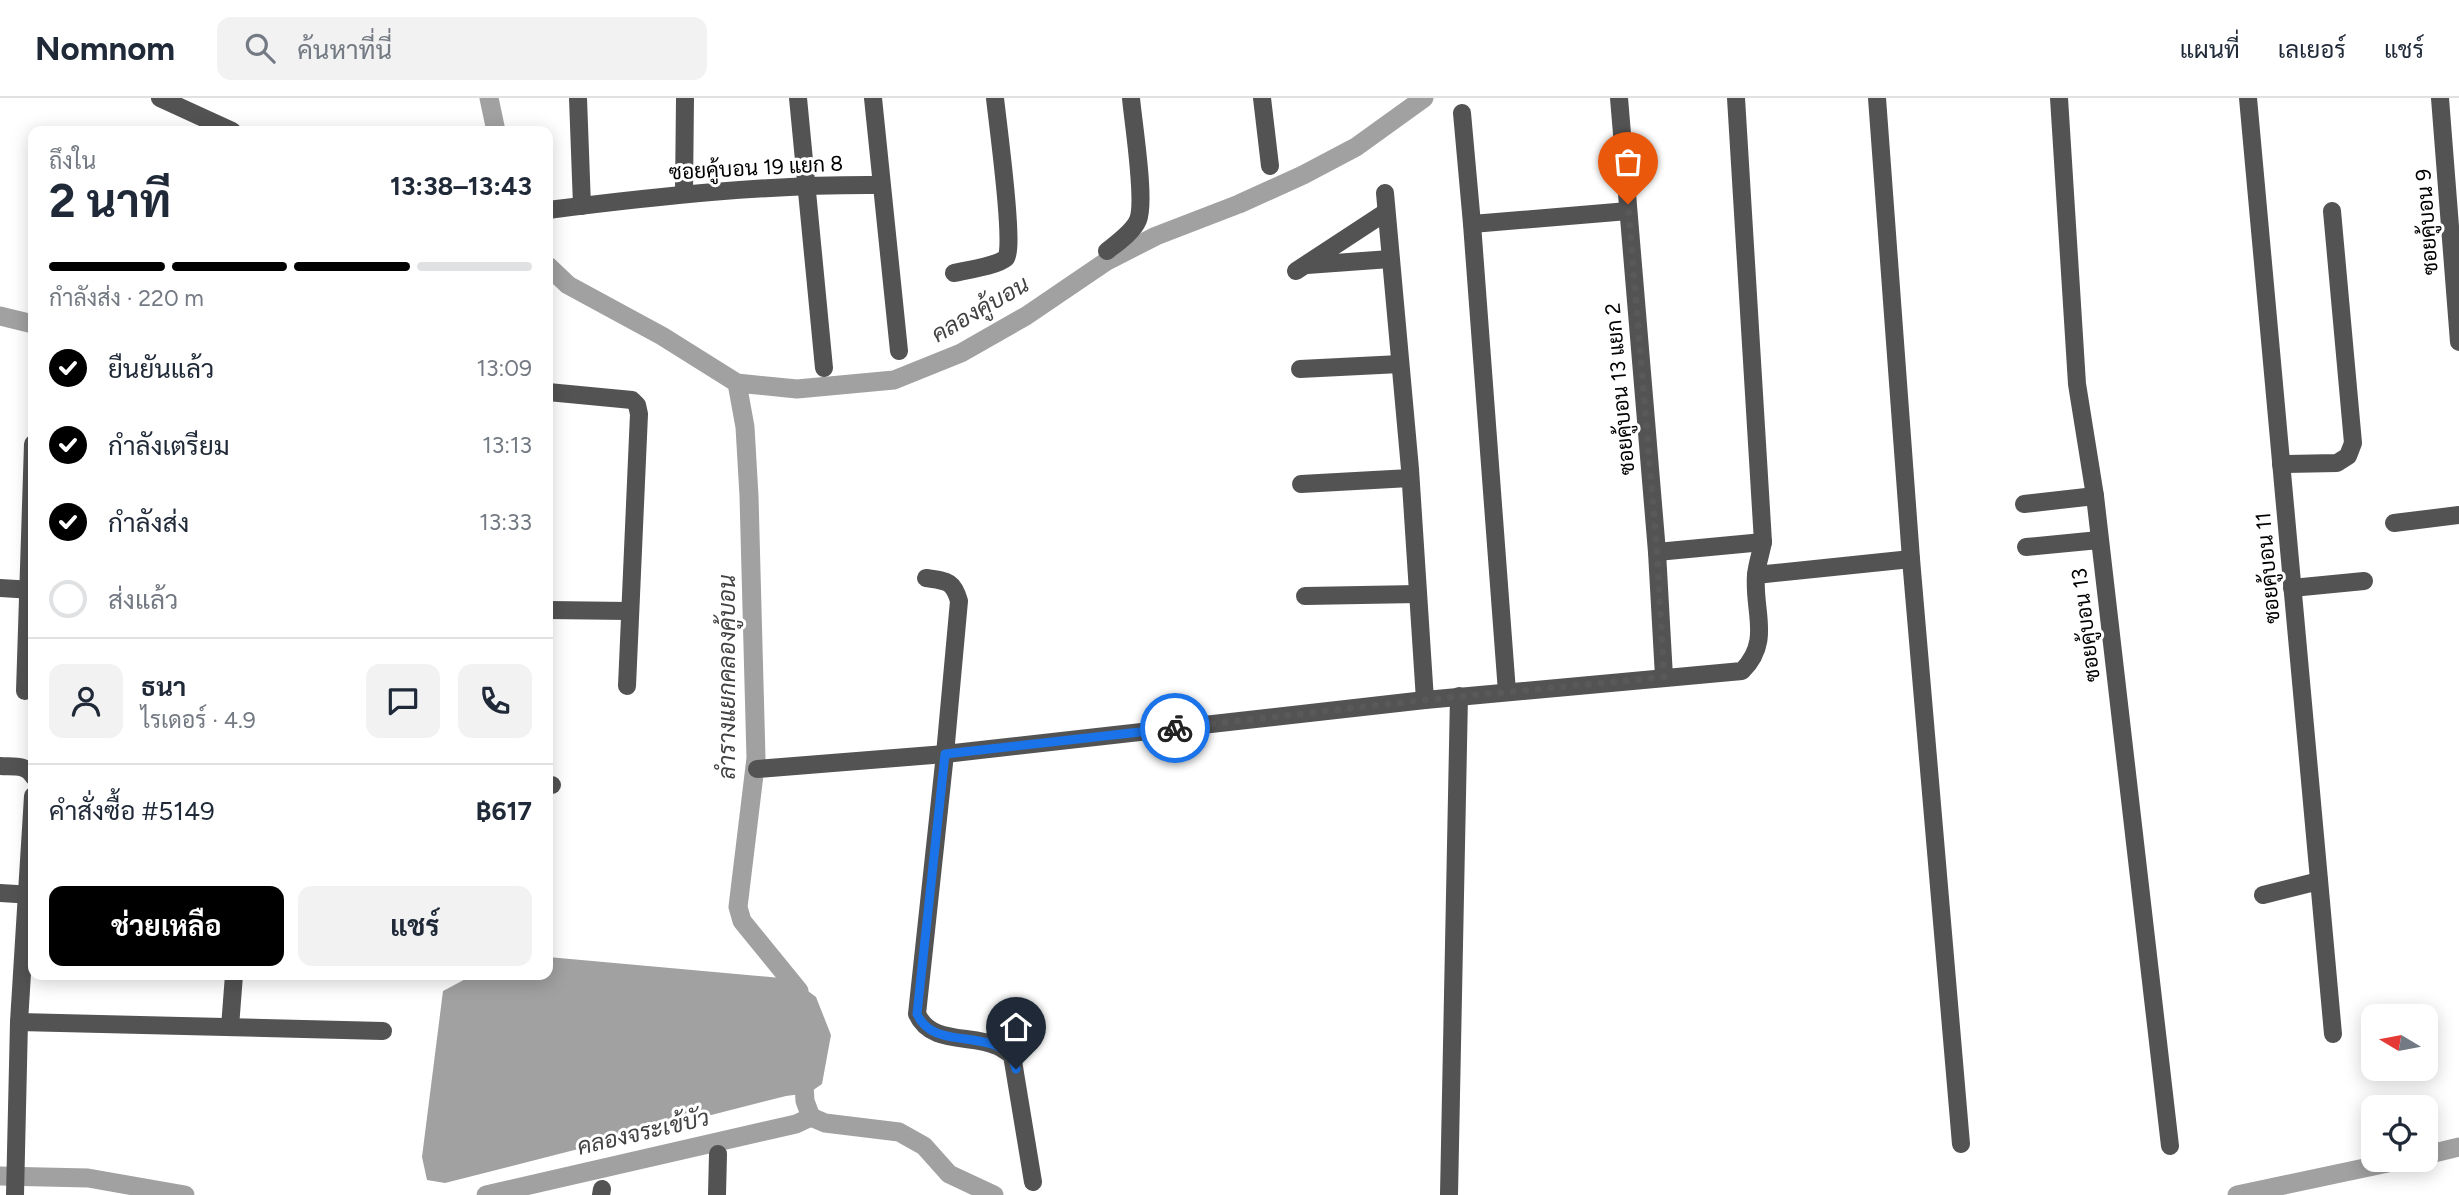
<!DOCTYPE html>
<html lang="th">
<meta charset="utf-8">
<style>
body{margin:0;font-family:Figtree,Sarabun,sans-serif;background:#f2f2f3;color:#1f2937;height:100vh;display:flex;flex-direction:column;font-size:26px;white-space:nowrap}
*{box-sizing:border-box;margin:0}
p{font-size:23px;color:#747a83}
.icon{flex:none;width:38px;height:38px;fill:none;stroke:currentColor;stroke-width:2;stroke-linecap:round;stroke-linejoin:round}
.map{position:relative;flex:1;overflow:hidden}
.drawer{position:absolute;left:28px;top:28px;width:525px;height:854px;display:flex;flex-direction:column;background:#fff;border-radius:14px;box-shadow:0 4px 18px #0003}
.drawer>*{flex:none}
.needle{width:46px;rotate:280deg}
.controls{position:absolute;left:2361px;top:906px;display:grid;gap:14px}
.controls a{display:grid;place-items:center;width:77px;height:77px;border-radius:14px;background:#fff;box-shadow:0 4px 18px #0003;font-size:35px}
.pin{position:absolute;display:grid;place-items:center;width:60px;height:60px;color:#fff;margin:-72px -30px;border-radius:50% 50% 50% 0;rotate:-45deg;box-shadow:0 0 7px #0007}
.pin .icon{rotate:45deg}
.courier{position:absolute;display:grid;place-items:center;width:70px;height:70px;margin:-35px;border:5px solid #1a73e8;border-radius:50%;background:#fff;color:#222;box-shadow:0 2px 9px #0007}
.head em{font-style:normal;font-weight:700}
.head div{display:flex;flex-direction:column-reverse}
.head{display:flex;align-items:center;justify-content:space-between;height:119px;padding:0 21px}
h1{font-size:46px;font-weight:700;line-height:52px}
.bar{display:grid;grid-template-columns:repeat(4,1fr);gap:10px 7px;align-content:center;height:84px;padding:0 21px}
.bar i{height:9px;border-radius:5px;background:#e0e1e3}
.bar .selected{background:#000}
.bar p{grid-column:span 4}
.line{display:flex;align-items:center;gap:18px;padding:0 21px;border-top:2px solid #e0e1e3}
.line div{flex:1}
.round{display:grid;place-items:center;flex:none;width:74px;height:74px;border-radius:14px;background:#f2f2f3}
ol{padding:0 21px;list-style:none}
li{display:flex;align-items:center;gap:21px;height:77px}
li p{margin-inline-start:auto}
li .icon{padding:7px;border-radius:50%;background:#000;color:#fff;stroke-width:4}
li:last-child{color:#747a83}
li i{width:38px;height:38px;border:4px solid #e0e1e3;border-radius:50%}
.action{display:flex;gap:14px;margin-top:auto;padding:14px 21px}
.action a{flex:1;height:80px;border-radius:14px;background:#000;color:#fff;font-size:28px;font-weight:700;line-height:80px;text-align:center}
.action a+a{background:#f2f2f3;color:#1f2937}
header{display:flex;align-items:center;gap:42px;box-sizing:border-box;height:98px;padding:0 35px;background:#fff;border-bottom:2px solid #e0e1e3}
header strong{font-size:33px}
nav{display:flex;gap:38px;margin-inline-start:auto;font-size:24px}
.search{width:490px;height:63px;background:#f2f2f3;display:flex;align-items:center;gap:18px;box-sizing:border-box;padding:0 24px;border-radius:14px;color:#747a83;font-size:26px}
.map>svg:first-child{display:block}
</style>
<header>
<strong>Nomnom</strong>
<div class="search"><svg class="icon" aria-label="search" viewBox="0 0 24 24"><circle cx="10" cy="10" r="6"/><path d="M15 15l6 6"/></svg>ค้นหาที่นี่</div>
<nav><a>แผนที่</a><a>เลเยอร์</a><a>แชร์</a></nav>
</header>
<div class="map">
<svg width="2459" height="1097" viewBox="0 0 2459 1097">
<rect width="100%" height="100%" fill="#fff"/>
<path fill="#a1a1a1" d="M548,859L792,881L816,899L831,937L822,986L809,995L786,998L445,1085L427,1082L422,1059L443,893L473,877H548Z"/>
<g fill="none" stroke-linecap="round" stroke-linejoin="round">
<g stroke="#a1a1a1" stroke-width="19">
<path d="M489,0L496,33"/>
<path d="M548,168L568,187L662,238L737,285L797,291L894,282L961,255L1026,218L1107,163L1156,138L1239,106L1303,77L1356,49L1424,0"/>
<path d="M0,218L33,226"/>
<path d="M737,285L745,329L749,398L756,660L738,809L742,823L799,893V904"/>
<path d="M803,969L805,1003L811,1019"/>
<path d="M811,1019L825,1025L899,1034L924,1048L949,1076L994,1097"/>
<path d="M2426,1057L2459,1049"/>
<path d="M0,1078L88,1080L185,1097"/>
<path d="M486,1097L796,1026L811,1019"/>
<path d="M2237,1097L2402,1062"/>
</g>
<g stroke="#535353" stroke-width="18">
<path d="M160,0L232,33"/>
<path d="M578,0L582,108"/>
<path d="M798,0L824,270"/>
<path d="M873,0L899,253"/>
<path d="M1262,0L1270,68"/>
<path d="M1619,0L1657,454L1664,579"/>
<path d="M1877,0L1911,461L1961,1046"/>
<path d="M2059,0L2077,286L2095,398L2170,1048"/>
<path d="M2248,0L2333,936"/>
<path d="M2440,0L2459,244"/>
<path d="M1462,15L1472,126L1507,594"/>
<path d="M684,95L685,0"/>
<path d="M1385,95L1410,371L1425,602"/>
<path d="M548,112C659,98 769,86 881,87"/>
<path d="M1472,126L1628,113"/>
<path d="M1107,153C1117,145 1133,134 1138,122C1146,103 1133,24 1131,0"/>
<path d="M1307,167L1390,161"/>
<path d="M1296,173L1386,114"/>
<path d="M954,175C966,172 997,168 1006,160C1015,151 997,20 995,0"/>
<path d="M1300,271L1400,266"/>
<path d="M548,294L632,302L637,307L639,316L627,588"/>
<path d="M2281,366L2337,365L2348,358L2353,345L2332,113"/>
<path d="M1301,386L1410,380"/>
<path d="M2024,406L2095,398"/>
<path d="M2394,425L2459,417"/>
<path d="M2026,449L2099,442"/>
<path d="M1657,454L1763,444"/>
<path d="M1756,477L1911,461"/>
<path d="M926,480C946,483 953,482 959,503L945,656L917,916C931,947 971,936 997,948C1002,950 1007,954 1012,957L1033,1084"/>
<path d="M0,490L33,492"/>
<path d="M2292,490L2364,483"/>
<path d="M1305,498L1418,496"/>
<path d="M548,512L629,513"/>
<path d="M25,593L33,346"/>
<path d="M0,668C12,669 27,666 33,678"/>
<path d="M757,671L945,656L1425,602L1742,573C1772,543 1753,514 1756,477C1757,466 1761,455 1763,444L1736,0"/>
<path d="M548,687H552"/>
<path d="M0,795L33,797"/>
<path d="M2263,797L2319,783"/>
<path d="M19,924L383,933"/>
<path d="M230,929L234,877"/>
<path d="M15,1097L19,924L33,698"/>
<path d="M601,1097L602,1091"/>
<path d="M717,1097L718,1056"/>
<path d="M1449,1097L1459,598"/>
</g>
</g>
<g fill="none" stroke-linecap="round" stroke-linejoin="round">
<path stroke="#595959" stroke-width="7" stroke-dasharray="0 12.6" d="M1175,630L1424,602L1664,579L1657,454L1628,106"/>
<path stroke="#1a73e8" stroke-width="9" d="M1016,971L1012,957C1007,954 1002,950 997,948C970,936 931,947 917,916L945,656L1175,630"/>
</g>
<g text-anchor="middle" stroke-width="6" stroke-linejoin="round" paint-order="stroke">
<g font-size="21" fill="#000" stroke="#fff">
<text transform="translate(756 70) rotate(-3)" y="7">ซอยคู้บอน 19 แยก 8</text>
<text transform="translate(2427 124) rotate(-94)" y="7">ซอยคู้บอน 9</text>
<text transform="translate(1620 291) rotate(-95)" y="7">ซอยคู้บอน 13 แยก 2</text>
<text transform="translate(2268 470) rotate(-95)" y="7">ซอยคู้บอน 11</text>
<text transform="translate(2086 527) rotate(-97)" y="7">ซอยคู้บอน 13</text>
</g>
<g font-size="23" font-style="italic" fill="#424242" stroke="#fff">
<text transform="translate(980 211) rotate(-30)" y="8">คลองคู้บอน</text>
<text transform="translate(727 579) rotate(-90)" y="8">ลำรางแยกคลองคู้บอน</text>
<text transform="translate(643 1034) rotate(-13)" y="8">คลองจระเข้บัว</text>
</g>
</g>
</svg>
<div class="controls">
<a><svg class="needle" viewBox="-14 -14 28 28"><path d="M0-13l5 13h-10z" fill="#e53935"/><path d="M0 13l5-13h-10z" fill="#747a83"/></svg></a>
<a><svg class="icon" aria-label="locate" viewBox="0 0 24 24"><circle cx="12" cy="12" r="6"/><path d="M12 2v4M12 18v4M2 12h4M18 12h4"/></svg></a>
</div>
<div class="pin" style="left:1628px;top:106px;background:#ea580c"><svg class="icon" aria-label="bag" viewBox="0 0 24 24"><path d="M5 8h14l-1 12H6zM9 8a3 3 0 0 1 6 0"/></svg></div>
<div class="pin" style="left:1016px;top:971px;background:#1f2937"><svg class="icon" aria-label="home" viewBox="0 0 24 24"><path d="M3 11l9-7 9 7M6 9v11h12V9"/></svg></div>
<div class="courier" style="left:1175px;top:630px"><svg class="icon" aria-label="bike" viewBox="0 0 24 24"><circle cx="6" cy="16" r="4"/><circle cx="18" cy="16" r="4"/><path d="M6 16l4-8h5l3 8M10 8l3 8H6M13 5h3"/></svg></div>
<section class="drawer">
<div class="head"><div><h1>2 นาที</h1><p>ถึงใน</p></div><em>13:38–13:43</em></div>
<div class="bar"><i class="selected"></i><i class="selected"></i><i class="selected"></i><i></i><p>กำลังส่ง · 220 m</p></div>
<ol>
<li><svg class="icon" aria-label="check" viewBox="0 0 24 24"><path d="M5 12l5 5 9-10"/></svg>ยืนยันแล้ว<p>13:09</p></li>
<li><svg class="icon" aria-label="check" viewBox="0 0 24 24"><path d="M5 12l5 5 9-10"/></svg>กำลังเตรียม<p>13:13</p></li>
<li><svg class="icon" aria-label="check" viewBox="0 0 24 24"><path d="M5 12l5 5 9-10"/></svg>กำลังส่ง<p>13:33</p></li>
<li><i></i>ส่งแล้ว</li>
</ol>
<div class="line" style="height:126px"><a class="round"><svg class="icon" aria-label="person" viewBox="0 0 24 24"><circle cx="12" cy="8" r="4"/><path d="M4 21q1-7 8-7t8 7"/></svg></a><div><b>ธนา</b><p>ไรเดอร์ · 4.9</p></div><a class="round"><svg class="icon" aria-label="chat" viewBox="0 0 24 24"><path d="M4 5h16v11H9l-5 4z"/></svg></a><a class="round"><svg class="icon" aria-label="phone" viewBox="0 0 24 24"><path d="M5 4h4l2 5-3 2q2 4 5 5l2-3 5 2v4C11 20 4 13 5 4z"/></svg></a></div>
<div class="line" style="height:91px"><div>คำสั่งซื้อ #5149</div><b>฿617</b></div>
<div class="action"><a>ช่วยเหลือ</a><a>แชร์</a></div>
</section>
</div>
